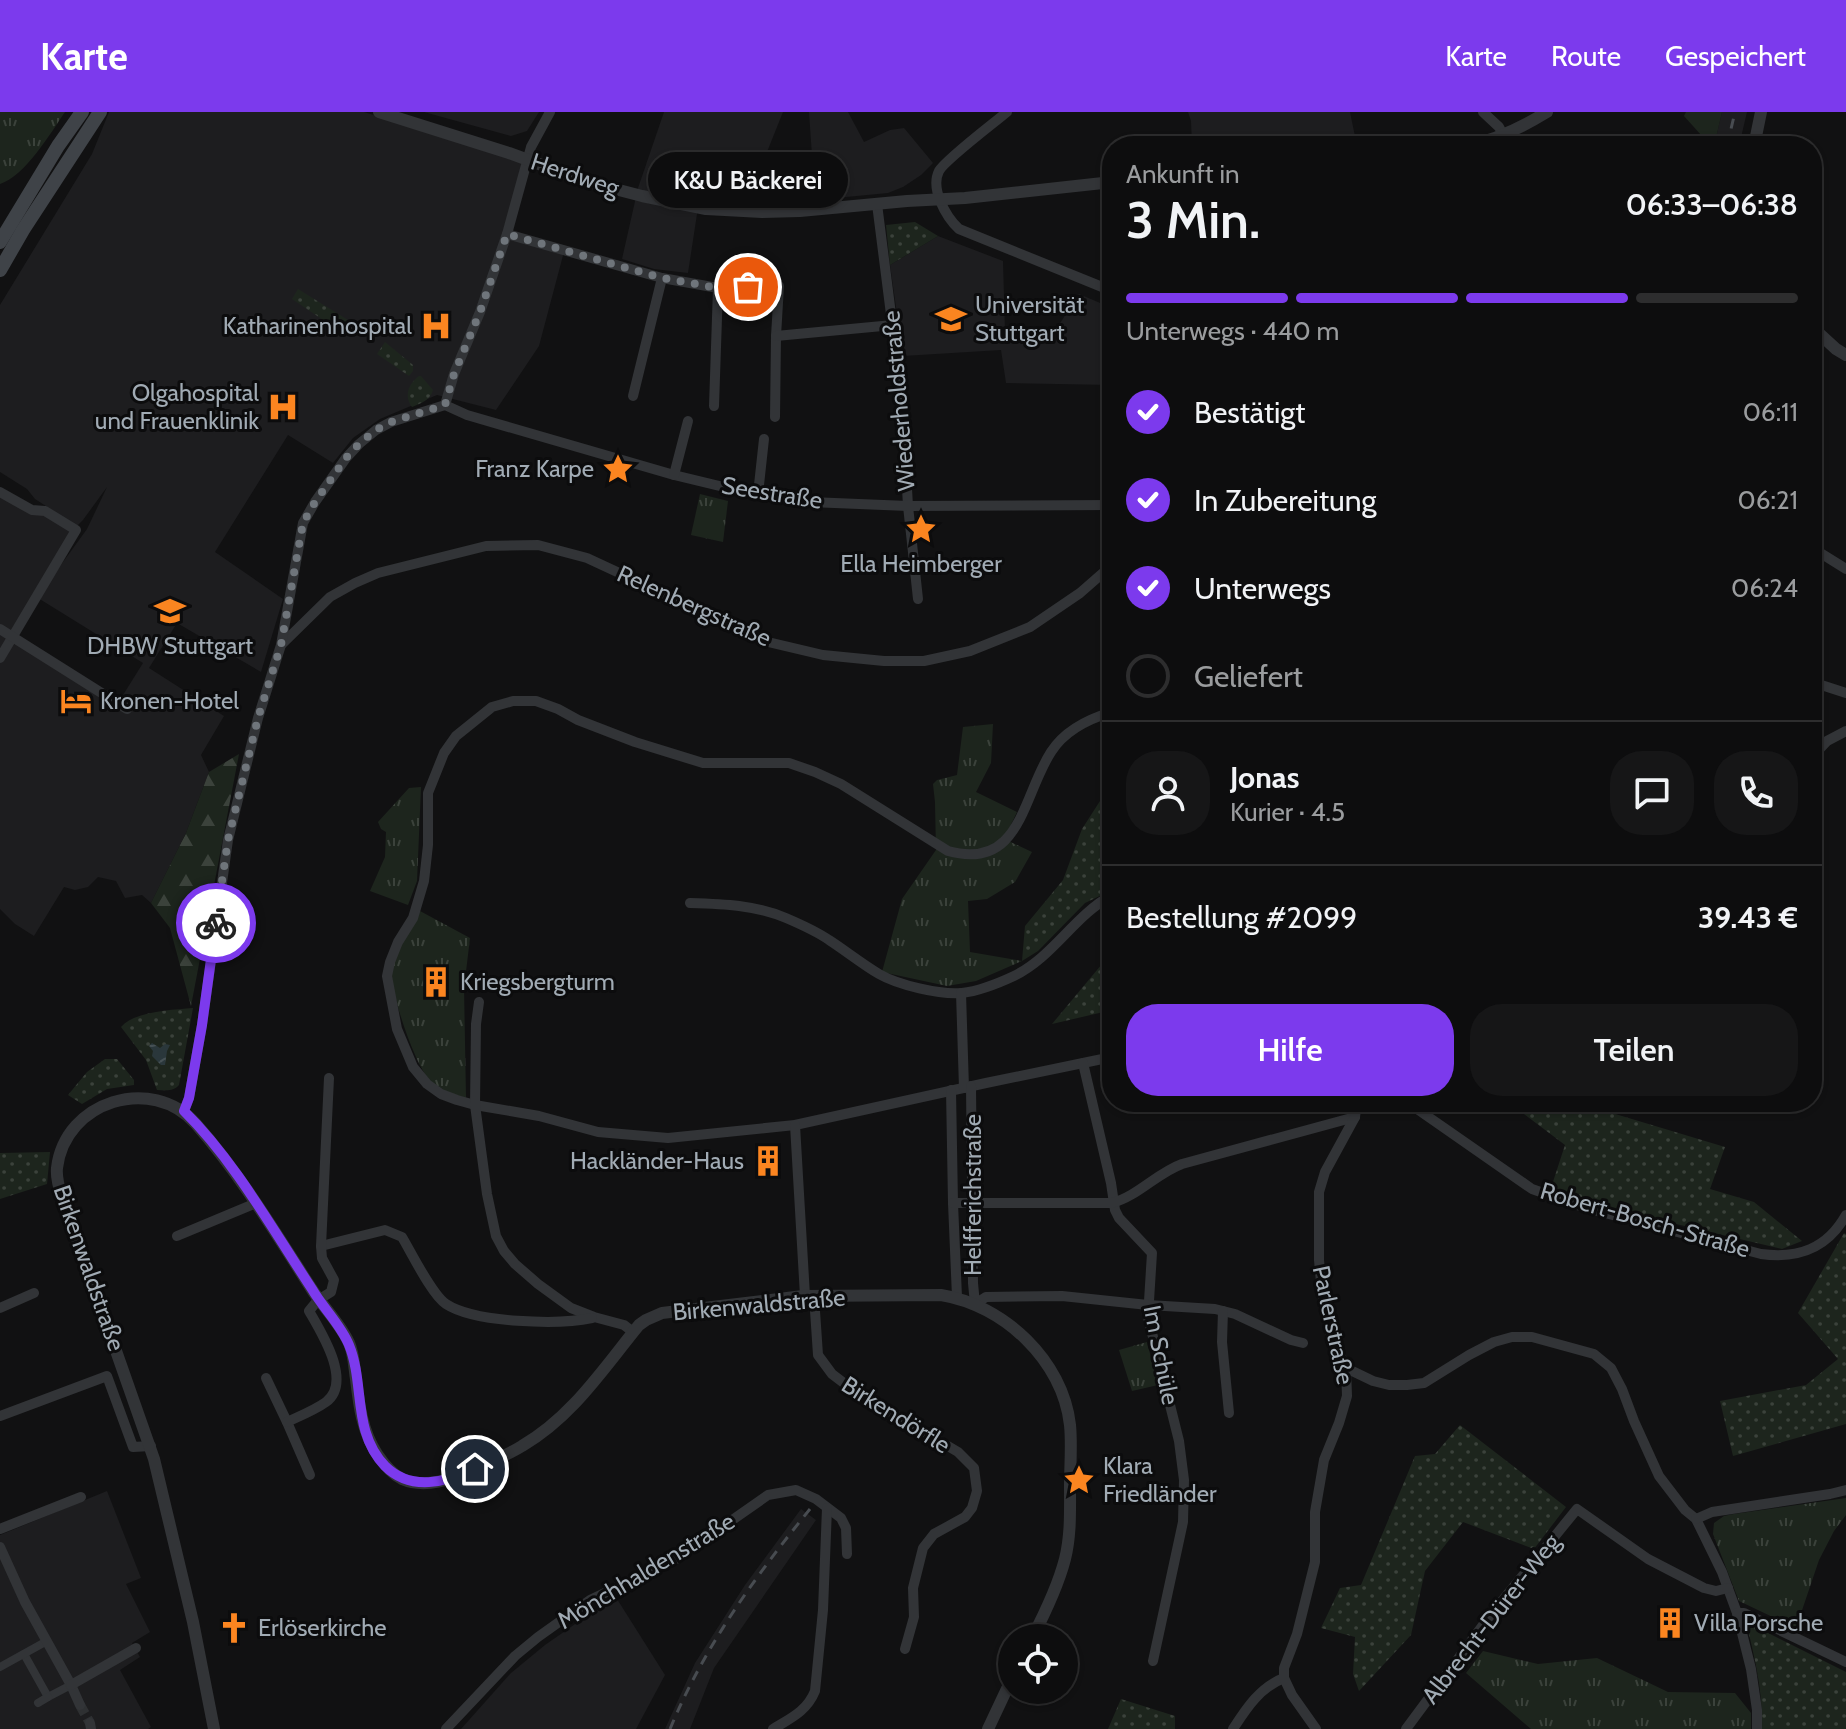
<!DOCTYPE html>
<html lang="de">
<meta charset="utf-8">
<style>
body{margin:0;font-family:Cabin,sans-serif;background:#161617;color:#f1f3f6;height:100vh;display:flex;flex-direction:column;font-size:30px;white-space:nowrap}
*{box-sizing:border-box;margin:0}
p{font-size:26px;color:#9a9c9e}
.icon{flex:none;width:44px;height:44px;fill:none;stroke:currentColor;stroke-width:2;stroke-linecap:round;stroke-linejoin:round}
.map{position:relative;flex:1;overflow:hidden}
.details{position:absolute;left:1102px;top:24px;width:720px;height:976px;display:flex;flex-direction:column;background:#0d0d0e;border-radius:32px;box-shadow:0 2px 6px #0004,0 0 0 2px #2d2d2e}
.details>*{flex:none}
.controls{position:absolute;left:998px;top:1512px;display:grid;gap:16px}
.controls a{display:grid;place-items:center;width:80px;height:80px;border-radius:50%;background:#0d0d0e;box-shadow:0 2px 6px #0004,0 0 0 2px #2d2d2e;font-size:40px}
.pin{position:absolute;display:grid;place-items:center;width:68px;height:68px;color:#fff;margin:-34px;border:4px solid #fff;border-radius:50%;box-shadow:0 2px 8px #0007}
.courier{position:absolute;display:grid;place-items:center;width:80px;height:80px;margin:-40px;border:6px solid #7c3aed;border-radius:50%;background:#fff;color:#222;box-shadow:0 2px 10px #0007}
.bubble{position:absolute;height:56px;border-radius:28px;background:#0d0d0e;box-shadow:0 2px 6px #0004,0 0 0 2px #2d2d2e;font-size:26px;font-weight:600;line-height:56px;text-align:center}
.summary em{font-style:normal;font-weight:600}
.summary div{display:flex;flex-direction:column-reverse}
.summary{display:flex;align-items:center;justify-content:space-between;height:136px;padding:0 24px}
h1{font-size:52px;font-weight:600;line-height:60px}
.bar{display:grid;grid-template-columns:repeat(4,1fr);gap:12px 8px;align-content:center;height:96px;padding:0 24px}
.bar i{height:10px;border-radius:6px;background:#2d2d2e}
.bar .on{background:#7c3aed}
.bar p{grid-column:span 4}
.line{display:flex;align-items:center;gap:20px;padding:0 24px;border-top:2px solid #2d2d2e}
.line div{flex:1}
.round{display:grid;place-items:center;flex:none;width:84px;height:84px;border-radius:32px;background:#161617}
ol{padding:0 24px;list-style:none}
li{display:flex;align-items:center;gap:24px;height:88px}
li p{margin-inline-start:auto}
li .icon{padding:8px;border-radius:50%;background:#7c3aed;color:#fff;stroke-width:4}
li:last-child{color:#9a9c9e}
li i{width:44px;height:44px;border:4px solid #2d2d2e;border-radius:50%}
.button{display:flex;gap:16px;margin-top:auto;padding:16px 24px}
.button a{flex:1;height:92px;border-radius:32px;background:#7c3aed;color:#fff;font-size:32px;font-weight:600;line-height:92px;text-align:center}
.button a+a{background:#161617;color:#f1f3f6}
header{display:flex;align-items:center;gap:48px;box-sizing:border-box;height:112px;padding:0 40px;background:#7c3aed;color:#fff}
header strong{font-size:38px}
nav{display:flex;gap:44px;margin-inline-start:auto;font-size:28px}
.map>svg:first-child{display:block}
</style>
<header>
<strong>Karte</strong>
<nav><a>Karte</a><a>Route</a><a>Gespeichert</a></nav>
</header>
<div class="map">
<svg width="1846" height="1617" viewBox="0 0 1846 1617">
<defs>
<pattern id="grass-dots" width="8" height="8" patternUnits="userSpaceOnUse" patternTransform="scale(2)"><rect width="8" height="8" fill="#1d251d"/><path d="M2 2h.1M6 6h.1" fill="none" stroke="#3b423b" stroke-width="1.8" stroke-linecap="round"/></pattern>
<pattern id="forest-firs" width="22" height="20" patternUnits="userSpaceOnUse" patternTransform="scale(2)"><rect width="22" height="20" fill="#1d251d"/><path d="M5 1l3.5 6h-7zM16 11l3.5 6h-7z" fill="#3b423b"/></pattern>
<pattern id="park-tufts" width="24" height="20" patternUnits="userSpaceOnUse" patternTransform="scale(2)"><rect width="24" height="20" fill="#1d251d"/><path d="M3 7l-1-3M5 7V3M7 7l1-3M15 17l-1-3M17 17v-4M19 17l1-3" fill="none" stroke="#3b423b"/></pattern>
<pattern id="water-waves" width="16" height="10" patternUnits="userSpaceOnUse" patternTransform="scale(2)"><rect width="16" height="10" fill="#2a373b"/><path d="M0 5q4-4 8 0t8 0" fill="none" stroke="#465155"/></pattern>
</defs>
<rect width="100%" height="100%" fill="#111112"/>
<g fill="#1d1d1f" fill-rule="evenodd">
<path d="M109,0H364L524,50L503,119L565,136L539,234L496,298L437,283L380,307L353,326L333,351L288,323L215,440L283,487L261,560L177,511L149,556L224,604L201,643L209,660L186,721L151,791L142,783L125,786L116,769L98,765L88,775L75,778L64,775L34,824L15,812L0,797V384L46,401L71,419L42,479L87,417L107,375L83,408L77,414L35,387L27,377L0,360V193L92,42ZM38,486L143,551L118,591L16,526Z"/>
<path d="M424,0H539L527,19L511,24Z"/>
<path d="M664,0H783L761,55L740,91L699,89L688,161L654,157L622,147L638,76Z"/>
<path d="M809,0H848L864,30L890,18L904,16L933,51L921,63L903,75L888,81L815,88Z"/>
<path d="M1188,0H1350L1357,34H1192L1191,9Z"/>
<path d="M1722,0H1747L1739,34H1714Z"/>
<path d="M938,124L1003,149L1005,219L1017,222H1053L1079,182L1112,196V273L1006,271L1001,238L903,244L890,153Z"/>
<path d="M107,1379L141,1466L126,1472L150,1520L132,1531L140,1545L120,1558L151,1615L148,1617H0V1423Z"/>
<path d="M801,1397L816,1408L714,1556L690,1617H665L695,1551L745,1473Z"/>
<path d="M617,1487L665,1563L636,1617H461L511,1561L545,1533L591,1501Z"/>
</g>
<g fill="url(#grass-dots)">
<path d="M915,110L938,124L890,153L886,113Z"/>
<path d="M298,177L348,208L341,220L292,187Z"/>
<path d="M385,230L413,253V259L409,264L377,242Z"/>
<path d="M419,264H421L433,278C430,288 422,291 412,295C404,284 408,272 419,264Z"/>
<path d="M1112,687V778L1085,791L1038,839L1022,849L1025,814L1063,768L1082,717L1100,689Z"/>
<path d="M1112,840V898L1052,912Z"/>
<path d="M193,896L179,973C173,980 166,978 157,978L146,948L121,915C135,899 172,898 193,896Z"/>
<path d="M105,947H117L134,968V973L107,977L82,992L68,983L87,960Z"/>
<path d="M1508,990H1592L1602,998L1725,1035L1710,1077L1754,1090L1802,1129L1782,1137L1549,1082L1565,1033Z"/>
<path d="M50,1040L47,1072L0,1087V1041Z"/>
<path d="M1844,1121L1846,1122V1312L1733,1344L1720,1289L1806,1273L1838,1247L1798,1201Z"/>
<path d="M1460,1313L1566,1395L1534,1437L1463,1410L1425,1459L1411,1523L1359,1579L1353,1562L1355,1525L1321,1516L1340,1476L1361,1473L1415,1344L1435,1342Z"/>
<path d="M1746,1510L1846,1560V1617H1762C1763,1580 1755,1546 1746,1510Z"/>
<path d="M1121,1587L1175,1604V1617H1108Z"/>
</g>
<g fill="url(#forest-firs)">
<path d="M1686,0H1722L1714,34H1711L1684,4Z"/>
<path d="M239,642L191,894L170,816L151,791L186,721L209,660Z"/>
</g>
<g fill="url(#park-tufts)">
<path d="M0,0H65C50,22 25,64 0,72Z"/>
<path d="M700,382L728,389L723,430L691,423Z"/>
<path d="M993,612L991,651L976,680L1017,700L1004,727L1032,740L1015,770L987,787L968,789L970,840L1022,849L976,869L947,874L882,860L902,787L936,738L935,690L933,672L937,668L957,663L963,615Z"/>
<path d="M421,675L417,769L408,793L370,779L385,745L386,720L381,717L378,710L409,676Z"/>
<path d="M420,799L470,826L464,876L466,986C453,982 442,980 432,971C416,956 394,890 392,867C391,844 409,818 420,799Z"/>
<path d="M1147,1230L1158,1273L1132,1279L1119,1238Z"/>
<path d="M1846,1386V1403L1834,1419L1819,1448L1796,1516L1739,1489L1713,1422L1714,1411L1724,1404L1734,1402Z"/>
<path d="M1483,1539L1538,1552L1597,1546L1668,1580L1735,1581L1751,1601V1617H1531L1466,1561Z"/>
</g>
<path fill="url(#water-waves)" d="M152,931L160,936L165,932L170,933L167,939L165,953H161L152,944L153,939L149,934Z"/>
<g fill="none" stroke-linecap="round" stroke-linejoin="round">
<path stroke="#2e3032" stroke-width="10" stroke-dasharray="10 5" stroke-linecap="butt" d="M80,1593L90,1611"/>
<g stroke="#323437" stroke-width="8">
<path d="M24,1542L48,1585L71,1573"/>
<path d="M0,1555L47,1529"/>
<path d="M38,1591L48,1585"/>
</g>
<g stroke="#323437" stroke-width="10">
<path d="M1007,0C994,11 945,48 939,59C930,77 946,105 959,117L1112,179"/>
<path d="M1483,0L1499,15L1503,23"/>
<path d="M877,92L902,289L908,394L918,487"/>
<path d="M507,122L662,166L718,176L779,174L776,224L775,305"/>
<path d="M776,224L893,213"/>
<path d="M633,284L662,166"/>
<path d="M445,293L467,303L674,363L732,377L810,390L908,394L1112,393"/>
<path d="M445,293L454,262L480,200L507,122L531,35L550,0"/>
<path d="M714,294L718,176"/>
<path d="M674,363L688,309"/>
<path d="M0,380L32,398L45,399L76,418L0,546"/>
<path d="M758,382L764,327"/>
<path d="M1812,438L1822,442L1846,457"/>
<path d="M0,517L127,597"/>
<path d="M281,533L330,485L355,471L378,461L486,434L538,433L587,446L768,530L823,543L884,549H924L970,539L1030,515L1080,481L1112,453"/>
<path d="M1812,570L1846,581"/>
<path d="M1112,600C1088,607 1065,618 1051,640C1022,685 1021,759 948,739L841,672L815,660L789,651H703L635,630L578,608L558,597L536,589H513L492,595L456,624L444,641L428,681V733L424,769L413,806L398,830L390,850L387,864L397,917L413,955L427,972L441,982L457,988L475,993L539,1004L598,1020L668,1026L795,1013L986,971L1112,945"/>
<path d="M1812,645L1827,629L1846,619"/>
<path d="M690,791C724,792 755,793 786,806C800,812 816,819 829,828C846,839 862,852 879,862C898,873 940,883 962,881C979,879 999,871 1014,864C1053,845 1074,804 1112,783"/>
<path d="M961,881L964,976"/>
<path d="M479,890L476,912L475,993L487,1082L496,1124L504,1139L515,1152L538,1172L571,1196L594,1205L624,1213L633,1220"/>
<path d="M1083,951L1111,1071L1115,1098L1119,1106L1152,1141L1148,1205L1179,1329L1184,1368L1183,1410L1153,1549"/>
<path d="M971,974L973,1171L975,1192L986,1185L1062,1184L1148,1193L1215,1197L1235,1202L1291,1228L1303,1231"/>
<path d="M951,978L953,1091L957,1185"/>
<path d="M1407,990L1532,1077L1586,1096L1761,1142C1798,1147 1827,1137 1846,1103"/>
<path d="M1719,990C1737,997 1748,1000 1765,990"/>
<path d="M184,999L189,986L202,913L228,728L258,606L281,533L303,411L315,390L346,346L359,332L376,318L391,310L445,293"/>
<path d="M795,1013L805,1184"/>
<path d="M953,1091H1112C1138,1084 1157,1061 1182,1052L1355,1005"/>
<path d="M177,1124L256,1091"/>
<path d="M321,1134L385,1118L402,1125C411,1140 432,1183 446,1192C475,1211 559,1213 592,1206"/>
<path d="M814,1184L818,1243L832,1262L853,1278L958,1340L974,1356L977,1379L972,1396L965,1405L934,1422L923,1436L913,1476L914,1505L905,1537"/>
<path d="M0,1196L34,1181"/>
<path d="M1223,1199L1222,1230L1229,1301"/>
<path d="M1346,1256L1373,1269L1389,1273H1407L1424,1271L1469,1243L1494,1230L1512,1225H1532L1594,1242L1611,1256L1622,1277L1634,1309L1659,1364L1685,1398L1696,1407L1722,1460L1737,1501L1751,1557L1757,1598V1617"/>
<path d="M266,1266L287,1310L310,1363"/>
<path d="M0,1304L107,1264L133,1335L151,1334"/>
<path d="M287,1310C300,1304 315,1298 326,1290C353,1270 321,1220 309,1199L318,1188L331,1180L334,1168L322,1146L321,1134L329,966"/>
<path d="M1696,1407L1712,1400L1830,1382L1846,1378"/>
<path d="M0,1417L81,1385"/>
<path d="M0,1435L25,1490L71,1573L80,1593"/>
<path d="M1737,1501H1744L1846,1550"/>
<path d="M71,1573L136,1536"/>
<path d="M90,1611L91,1617"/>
<path d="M446,1617L515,1544L538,1525L590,1488L678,1446L768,1383L796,1378L816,1387L841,1406L846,1416L847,1442"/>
<path d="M773,1617C791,1606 807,1599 815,1579L823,1498L827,1396"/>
<path d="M1233,1617C1246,1597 1260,1575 1284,1566"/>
<path d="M1316,1617L1292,1583L1284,1566V1556L1297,1522L1315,1450V1400L1324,1348L1339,1311L1347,1284L1346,1256L1330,1220L1322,1181L1319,1148V1080L1325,1060L1355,1005L1357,990"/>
<path d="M1406,1617L1489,1505L1577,1397L1648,1447L1704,1476L1716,1479L1728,1476"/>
</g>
<g stroke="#323437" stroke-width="12">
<path d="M379,0L509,41L588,70L642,84L706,97L762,100L800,99L907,89L965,86L1112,70"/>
<path d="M1466,34C1496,28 1521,16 1547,0"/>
<path d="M1754,34L1761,0"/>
<path d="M1812,215L1836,237L1846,243"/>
<path d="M214,1617L193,1510L154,1347L62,1085C59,1076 56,1066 57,1056C65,989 152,962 196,1012C240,1062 275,1120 311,1176C322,1194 340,1211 349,1231C354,1242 354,1255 356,1267C359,1293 362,1319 377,1342C383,1351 392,1362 402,1367C425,1377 452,1367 473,1358C489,1350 506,1344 522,1334C572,1305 603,1257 639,1213L646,1208L662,1201L803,1184L941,1183C1004,1193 1063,1249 1070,1313C1072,1333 1070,1354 1070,1374C1070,1399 1071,1423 1065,1447C1058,1474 1045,1501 1032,1526"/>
<path d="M988,1617L1012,1566"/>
</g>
<g stroke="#3f4348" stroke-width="14">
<path d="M0,130L58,34L82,0"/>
<path d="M0,158L23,118L100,0"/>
</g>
<g stroke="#484c51" stroke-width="3" stroke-dasharray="10 8" stroke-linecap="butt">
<path d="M1727,34L1735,0"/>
<path d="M670,1617C704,1535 754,1466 810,1397"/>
</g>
</g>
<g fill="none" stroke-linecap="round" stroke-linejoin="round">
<path stroke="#6f757b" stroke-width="8" stroke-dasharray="0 14.4" d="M216,811L228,728L258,606L281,533L303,411L315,390L346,346L359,332L376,318L391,310L445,293L454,262L480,200L507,122L662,166L718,176L748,175"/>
<path stroke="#7c3aed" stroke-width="10" d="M216,811L202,913L189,986L184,999C234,1048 273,1118 312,1177C323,1196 341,1213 349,1233C365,1272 352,1320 385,1354C411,1380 446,1370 475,1357"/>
</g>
<defs>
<symbol id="university-bare" viewBox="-9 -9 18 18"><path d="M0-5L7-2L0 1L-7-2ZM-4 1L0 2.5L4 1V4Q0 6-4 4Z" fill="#fb8520" stroke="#0c0c0d" stroke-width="2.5" paint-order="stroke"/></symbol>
<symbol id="hospital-bare" viewBox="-9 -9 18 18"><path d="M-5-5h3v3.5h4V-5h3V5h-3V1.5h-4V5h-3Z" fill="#fb8520" stroke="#0c0c0d" stroke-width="2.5" paint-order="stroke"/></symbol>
<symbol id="sight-bare" viewBox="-9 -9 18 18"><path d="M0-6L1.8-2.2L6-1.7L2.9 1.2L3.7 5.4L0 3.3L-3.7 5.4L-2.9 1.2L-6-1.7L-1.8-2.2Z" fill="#fb8520" stroke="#0c0c0d" stroke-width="2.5" paint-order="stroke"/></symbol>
<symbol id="hotel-bare" viewBox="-9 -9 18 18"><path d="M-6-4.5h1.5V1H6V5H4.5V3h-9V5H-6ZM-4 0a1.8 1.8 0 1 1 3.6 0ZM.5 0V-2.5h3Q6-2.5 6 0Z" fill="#fb8520" stroke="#0c0c0d" stroke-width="2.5" paint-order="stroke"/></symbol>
<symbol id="building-bare" viewBox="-9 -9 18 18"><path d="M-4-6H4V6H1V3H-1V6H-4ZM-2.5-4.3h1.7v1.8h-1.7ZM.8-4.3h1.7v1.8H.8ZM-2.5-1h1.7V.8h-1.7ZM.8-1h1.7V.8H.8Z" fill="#fb8520" stroke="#0c0c0d" stroke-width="2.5" paint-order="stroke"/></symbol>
<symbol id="church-bare" viewBox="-9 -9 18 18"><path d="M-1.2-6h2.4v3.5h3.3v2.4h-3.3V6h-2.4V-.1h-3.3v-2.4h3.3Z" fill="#fb8520" stroke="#0c0c0d" stroke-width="2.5" paint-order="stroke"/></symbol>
</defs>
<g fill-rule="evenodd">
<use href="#university-bare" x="929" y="185" width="44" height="44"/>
<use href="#hospital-bare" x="414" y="192" width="44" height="44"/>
<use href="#hospital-bare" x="261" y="273" width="44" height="44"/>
<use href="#sight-bare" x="596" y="335" width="44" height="44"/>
<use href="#sight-bare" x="899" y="395" width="44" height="44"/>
<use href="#university-bare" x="148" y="477" width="44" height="44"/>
<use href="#hotel-bare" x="54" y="567" width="44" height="44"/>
<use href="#building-bare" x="414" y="848" width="44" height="44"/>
<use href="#building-bare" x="746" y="1027" width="44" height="44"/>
<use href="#sight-bare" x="1057" y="1346" width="44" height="44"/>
<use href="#building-bare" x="1648" y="1489" width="44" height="44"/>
<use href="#church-bare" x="212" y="1494" width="44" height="44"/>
</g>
<g text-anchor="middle" stroke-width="6" stroke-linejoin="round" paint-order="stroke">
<g font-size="24" fill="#a1abb4" stroke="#0c0c0d">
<text transform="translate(575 63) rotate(18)" y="8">Herdweg</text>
<text transform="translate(899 289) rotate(-95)" y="8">Wiederholdstraße</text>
<text transform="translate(772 381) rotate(9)" y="8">Seestraße</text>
<text transform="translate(694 494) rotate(24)" y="8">Relenbergstraße</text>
<text transform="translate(973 1083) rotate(-90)" y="8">Helfferichstraße</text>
<text transform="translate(1645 1108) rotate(16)" y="8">Robert-Bosch-Straße</text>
<text transform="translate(89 1156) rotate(71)" y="8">Birkenwaldstraße</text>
<text transform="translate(759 1193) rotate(-5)" y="8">Birkenwaldstraße</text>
<text transform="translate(1333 1213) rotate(78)" y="8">Parlerstraße</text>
<text transform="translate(1161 1243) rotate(79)" y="8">Im Schüle</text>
<text transform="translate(896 1303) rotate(32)" y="8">Birkendörfle</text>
<text transform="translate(646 1459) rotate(-31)" y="8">Mönchhaldenstraße</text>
<text transform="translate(1491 1507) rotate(-52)" y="8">Albrecht-Dürer-Weg</text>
</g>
<g font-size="24" fill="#a1abb4" stroke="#0c0c0d" text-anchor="start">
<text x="975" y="201">Universität<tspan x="975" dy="28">Stuttgart</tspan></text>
<text x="412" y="222" text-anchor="end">Katharinenhospital</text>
<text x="259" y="289" text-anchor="end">Olgahospital<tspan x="259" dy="28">und Frauenklinik</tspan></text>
<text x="594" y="365" text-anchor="end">Franz Karpe</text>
<text x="921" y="460" text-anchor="middle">Ella Heimberger</text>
<text x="170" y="542" text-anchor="middle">DHBW Stuttgart</text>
<text x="100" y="597">Kronen-Hotel</text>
<text x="460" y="878">Kriegsbergturm</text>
<text x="744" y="1057" text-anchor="end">Hackländer-Haus</text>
<text x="1103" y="1362">Klara<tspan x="1103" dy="28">Friedländer</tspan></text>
<text x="1694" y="1519">Villa Porsche</text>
<text x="258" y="1524">Erlöserkirche</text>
</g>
</g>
</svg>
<div class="controls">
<a><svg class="icon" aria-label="locate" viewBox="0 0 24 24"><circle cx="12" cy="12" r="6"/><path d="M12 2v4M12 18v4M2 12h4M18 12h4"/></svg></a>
</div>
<div class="pin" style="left:748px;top:175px;background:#ea580c"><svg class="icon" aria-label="bag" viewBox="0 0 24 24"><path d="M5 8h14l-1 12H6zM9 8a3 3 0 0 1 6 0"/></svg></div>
<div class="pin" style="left:475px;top:1357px;background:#1f2937"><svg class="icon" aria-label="home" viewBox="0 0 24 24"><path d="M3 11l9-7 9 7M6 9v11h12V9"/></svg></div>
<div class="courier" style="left:216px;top:811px"><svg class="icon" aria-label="bike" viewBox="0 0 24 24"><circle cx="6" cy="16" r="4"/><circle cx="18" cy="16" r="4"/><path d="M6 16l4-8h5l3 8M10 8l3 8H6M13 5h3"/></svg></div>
<div class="bubble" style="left:648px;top:40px;width:200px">K&amp;U Bäckerei</div>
<section class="details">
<div class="summary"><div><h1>3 Min.</h1><p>Ankunft in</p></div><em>06:33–06:38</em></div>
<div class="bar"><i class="on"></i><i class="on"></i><i class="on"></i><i></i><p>Unterwegs · 440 m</p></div>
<ol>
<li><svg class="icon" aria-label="check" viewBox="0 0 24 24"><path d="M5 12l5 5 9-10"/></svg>Bestätigt<p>06:11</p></li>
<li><svg class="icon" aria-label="check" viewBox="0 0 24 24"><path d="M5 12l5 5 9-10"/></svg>In Zubereitung<p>06:21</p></li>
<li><svg class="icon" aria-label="check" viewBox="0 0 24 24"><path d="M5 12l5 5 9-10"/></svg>Unterwegs<p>06:24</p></li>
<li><i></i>Geliefert</li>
</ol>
<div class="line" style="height:144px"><a class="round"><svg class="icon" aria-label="person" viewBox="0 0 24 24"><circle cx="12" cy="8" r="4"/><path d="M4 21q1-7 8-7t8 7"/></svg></a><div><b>Jonas</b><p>Kurier · 4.5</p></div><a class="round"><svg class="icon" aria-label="chat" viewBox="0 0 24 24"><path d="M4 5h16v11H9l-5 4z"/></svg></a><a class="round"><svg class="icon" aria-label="phone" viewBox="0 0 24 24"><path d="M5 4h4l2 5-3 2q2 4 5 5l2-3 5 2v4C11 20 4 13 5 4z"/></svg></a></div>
<div class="line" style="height:104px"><div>Bestellung #2099</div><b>39.43 €</b></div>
<div class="button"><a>Hilfe</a><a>Teilen</a></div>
</section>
</div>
